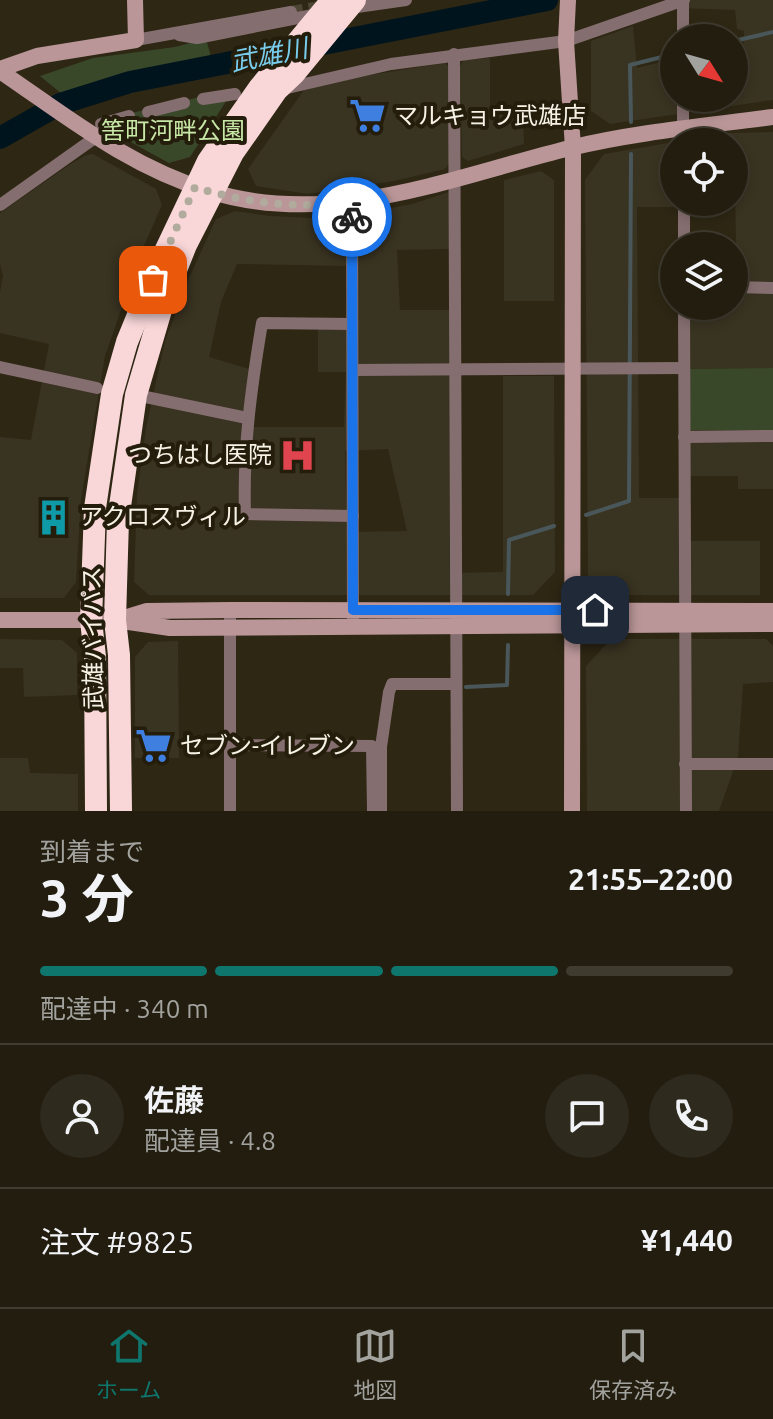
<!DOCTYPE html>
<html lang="ja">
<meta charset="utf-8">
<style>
body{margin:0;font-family:Ubuntu,"Noto Sans JP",sans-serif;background:#2e2a1d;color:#f1f3f6;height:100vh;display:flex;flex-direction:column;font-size:30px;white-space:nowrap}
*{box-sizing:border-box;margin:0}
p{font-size:26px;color:#a2a29e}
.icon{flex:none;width:44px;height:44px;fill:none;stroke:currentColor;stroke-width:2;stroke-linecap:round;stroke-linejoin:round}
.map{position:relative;height:811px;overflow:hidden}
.side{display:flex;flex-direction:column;background:#221d0f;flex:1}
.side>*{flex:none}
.needle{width:52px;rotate:127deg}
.buttons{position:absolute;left:660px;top:24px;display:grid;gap:16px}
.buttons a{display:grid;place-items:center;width:88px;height:88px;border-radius:50%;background:#221d0f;box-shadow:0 4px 12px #0003,0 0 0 2px #3f3b2f;font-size:40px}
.pin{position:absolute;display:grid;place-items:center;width:68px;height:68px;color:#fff;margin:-34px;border-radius:16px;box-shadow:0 4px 12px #0006}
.courier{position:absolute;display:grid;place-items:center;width:80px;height:80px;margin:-40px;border:6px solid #1a73e8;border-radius:50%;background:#fff;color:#222;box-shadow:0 2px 10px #0007}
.overview em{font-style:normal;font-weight:700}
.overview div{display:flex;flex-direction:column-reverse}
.overview{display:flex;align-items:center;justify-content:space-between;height:136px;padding:0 40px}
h1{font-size:52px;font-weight:700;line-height:60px}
.bar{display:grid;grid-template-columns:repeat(4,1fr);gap:12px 8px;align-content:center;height:96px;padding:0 40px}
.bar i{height:10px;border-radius:6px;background:#3f3b2f}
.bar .active{background:#0f766e}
.bar p{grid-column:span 4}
.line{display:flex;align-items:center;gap:20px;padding:0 40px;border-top:2px solid #3f3b2f}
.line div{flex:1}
.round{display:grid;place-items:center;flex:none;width:84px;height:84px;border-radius:42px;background:#2e2a1d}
.tab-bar{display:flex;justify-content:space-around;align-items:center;height:112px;border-top:2px solid #3f3b2f;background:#221d0f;font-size:22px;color:#a2a29e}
.tab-bar a{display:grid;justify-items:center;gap:4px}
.tab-bar .active{color:#0f766e}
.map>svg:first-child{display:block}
</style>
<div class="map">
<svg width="773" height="811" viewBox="0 0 773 811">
<rect width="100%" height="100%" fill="#2e2714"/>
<g fill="#393321" fill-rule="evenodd">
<path d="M689,0H773V100L610,124L591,111V41L633,26L637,68L674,59V98H734V79H742L744,31L737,29L735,10L679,8Z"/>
<path d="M490,58V109L523,108L524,144L468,161L462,157L460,66L464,60Z"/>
<path d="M445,63L450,68V162L445,169L394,181L308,194L256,186L248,169L304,90L351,78Z"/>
<path d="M773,132V368L690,369L689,306H734V289L737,288L734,142H674L726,133Z"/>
<path d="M674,142V202H680V207H637L639,498H682V541H760V595H611L588,576L585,180L604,154Z"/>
<path d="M93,154L156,189L162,205L142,250L105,356L81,499L76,582L64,598H0V437L31,440L49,344L0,333V292L3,276L0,264V213L69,165L86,155Z"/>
<path d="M541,171L554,180V301H504V180Z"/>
<path d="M449,192V249L397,250L400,310H449L450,573L503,572V376H554L555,572L533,595H149L134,582L137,494L146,428L165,341L189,278L216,219L235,211L270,216L313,218L374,211L412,204ZM237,264L348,266V319H318V372H346L344,427H252L259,372L209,357L221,302ZM388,449L407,531L347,532L345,451Z"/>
<path d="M690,430H773V489H738V476H690Z"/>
<path d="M0,639L62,640L77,653V695L24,697L23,668H0Z"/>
<path d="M611,639H766L773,646V682L743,684L738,757L719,811H587L586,666Z"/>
<path d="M178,641L179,758H135V657L148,642Z"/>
<path d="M0,758H28L30,773L78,774V811H0Z"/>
</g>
<g fill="#3a482a">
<path d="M206,39L211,57L133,73L62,94L40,76L93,58L175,47Z"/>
<path d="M234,89L190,157L169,163L127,140L102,120Z"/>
<path d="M773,368V430H690V369Z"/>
</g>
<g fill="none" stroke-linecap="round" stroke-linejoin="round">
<g stroke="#4a575a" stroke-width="4">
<path d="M734,41L773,32"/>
<path d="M631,122L630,65L674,54"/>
<path d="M586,515L629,501L631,154"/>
<path d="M508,594L509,540L554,526"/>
<path d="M466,687L507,685L508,645"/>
</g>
<path stroke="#00141e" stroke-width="22" d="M0,138L60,104L130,82L547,0"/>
<path stroke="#4c4534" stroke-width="12" stroke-dasharray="12 6" stroke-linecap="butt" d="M291,12L327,6"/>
<g stroke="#856e70" stroke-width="12">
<path d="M350,8L406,0"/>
<path d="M179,35L197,38L318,14"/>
<path d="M683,38V1"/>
<path d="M136,40L291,12"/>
<path d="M454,54L457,811"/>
<path d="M283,89L391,64L566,41L684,0"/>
<path d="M683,98V142"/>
<path d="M203,99L235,94"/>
<path d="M148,112L184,103"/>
<path d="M101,124L129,116"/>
<path d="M684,202V246"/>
<path d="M352,203L353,627"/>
<path d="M0,205L96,137"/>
<path d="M734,287L773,288"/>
<path d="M684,306L686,811"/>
<path d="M352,324L262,323C251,389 243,447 245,514L353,516"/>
<path d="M0,367L97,388"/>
<path d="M353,370L684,368"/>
<path d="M136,395L247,418"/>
<path d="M684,437L773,436"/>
<path d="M230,610V811"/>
<path d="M230,745L372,746L373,811"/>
<path d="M685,764H773"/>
<path d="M381,811V747L389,692L392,684H451"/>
</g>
<g stroke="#ba9698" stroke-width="16">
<path d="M568,0L566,41L573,148L572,811"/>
<path d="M0,69L37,56L136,40L135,0"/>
<path d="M0,71C69,118 128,166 209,191C331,229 452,177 570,148C636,132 705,126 773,117"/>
<path d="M121,619L147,611L230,610L773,611"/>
<path d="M0,620H115L170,628L773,624"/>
</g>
<g stroke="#f9d7d9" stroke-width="22">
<path d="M96,811L95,657L91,620L95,508L112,394L127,342L159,264L208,161L259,88L332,0"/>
<path d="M121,811L119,655L115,620L118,520L136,395L164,300L186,245L233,153L277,90L294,74L355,0"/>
</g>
</g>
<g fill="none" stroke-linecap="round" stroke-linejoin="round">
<path stroke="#b0ab9c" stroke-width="8" stroke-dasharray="0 14.4" d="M153,280L195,187C247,204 298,208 352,203V217"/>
<path stroke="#1a73e8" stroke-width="10" d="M352,217L353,610H595"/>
</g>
<defs>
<symbol id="supermarket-bare" viewBox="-9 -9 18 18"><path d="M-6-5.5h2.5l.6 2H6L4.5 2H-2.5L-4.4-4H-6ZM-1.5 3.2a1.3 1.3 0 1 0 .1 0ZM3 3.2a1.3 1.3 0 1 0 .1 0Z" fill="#3f7fe0" stroke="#241d0b" stroke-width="2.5" paint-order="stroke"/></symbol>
<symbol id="hospital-bare" viewBox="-9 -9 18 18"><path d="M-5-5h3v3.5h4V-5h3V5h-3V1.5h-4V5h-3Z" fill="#e0444e" stroke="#241d0b" stroke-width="2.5" paint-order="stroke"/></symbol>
<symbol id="building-bare" viewBox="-9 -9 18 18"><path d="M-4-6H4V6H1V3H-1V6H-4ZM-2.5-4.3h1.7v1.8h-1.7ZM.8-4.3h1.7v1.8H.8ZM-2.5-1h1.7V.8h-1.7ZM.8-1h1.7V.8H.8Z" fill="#0f9aa8" stroke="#241d0b" stroke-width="2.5" paint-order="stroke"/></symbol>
</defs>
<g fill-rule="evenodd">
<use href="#supermarket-bare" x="342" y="90" width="51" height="51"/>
<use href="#hospital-bare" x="272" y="430" width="51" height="51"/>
<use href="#building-bare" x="28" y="492" width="51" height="51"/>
<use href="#supermarket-bare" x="128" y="720" width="51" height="51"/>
</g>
<g text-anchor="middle" stroke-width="8" stroke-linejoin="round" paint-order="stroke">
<g font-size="24" fill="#f6f2e6" stroke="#241d0b" text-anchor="start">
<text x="394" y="124">マルキョウ武雄店</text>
<text x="272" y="463" text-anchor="end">つちはし医院</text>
<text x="79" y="525">アクロスヴィル</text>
<text x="180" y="754">セブン-イレブン</text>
</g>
<g font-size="24" fill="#c8e8a7" stroke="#241d0b">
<text x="173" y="139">筈町河畔公園</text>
</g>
<g font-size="24" fill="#f6f2e6" stroke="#241d0b">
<text transform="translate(93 638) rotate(-91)" y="8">武雄バイパス</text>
</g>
<g font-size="26" font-style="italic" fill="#78ccec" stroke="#241d0b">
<text transform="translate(269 55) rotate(-11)" y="9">武雄川</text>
</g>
</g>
</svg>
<div class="buttons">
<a><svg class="needle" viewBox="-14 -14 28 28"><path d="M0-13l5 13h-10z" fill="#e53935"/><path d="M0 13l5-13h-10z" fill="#a2a29e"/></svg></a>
<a><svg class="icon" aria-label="locate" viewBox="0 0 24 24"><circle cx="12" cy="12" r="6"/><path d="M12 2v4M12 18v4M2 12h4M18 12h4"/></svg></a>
<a><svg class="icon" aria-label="layers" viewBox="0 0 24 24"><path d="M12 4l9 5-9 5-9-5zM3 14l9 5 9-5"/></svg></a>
</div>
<div class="pin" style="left:153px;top:280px;background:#ea580c"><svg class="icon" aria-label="bag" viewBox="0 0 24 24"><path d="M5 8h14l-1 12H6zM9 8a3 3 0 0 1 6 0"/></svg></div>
<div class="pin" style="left:595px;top:610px;background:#1f2937"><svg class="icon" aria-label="home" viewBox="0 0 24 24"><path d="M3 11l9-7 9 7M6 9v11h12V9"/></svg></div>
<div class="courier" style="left:352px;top:217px"><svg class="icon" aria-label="bike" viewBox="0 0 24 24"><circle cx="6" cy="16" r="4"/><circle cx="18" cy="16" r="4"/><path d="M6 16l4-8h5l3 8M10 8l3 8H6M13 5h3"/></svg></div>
</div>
<section class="side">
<div class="overview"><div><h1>3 分</h1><p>到着まで</p></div><em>21:55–22:00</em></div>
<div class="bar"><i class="active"></i><i class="active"></i><i class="active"></i><i></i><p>配達中 · 340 m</p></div>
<div class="line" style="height:144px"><a class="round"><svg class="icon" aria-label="person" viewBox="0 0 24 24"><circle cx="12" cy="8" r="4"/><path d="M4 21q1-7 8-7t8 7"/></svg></a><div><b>佐藤</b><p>配達員 · 4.8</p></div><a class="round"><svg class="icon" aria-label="chat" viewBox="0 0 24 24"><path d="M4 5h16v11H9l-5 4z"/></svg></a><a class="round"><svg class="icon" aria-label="phone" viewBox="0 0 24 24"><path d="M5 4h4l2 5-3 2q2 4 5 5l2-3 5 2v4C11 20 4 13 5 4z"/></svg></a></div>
<div class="line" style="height:104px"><div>注文 #9825</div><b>¥1,440</b></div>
</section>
<nav class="tab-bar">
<a class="active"><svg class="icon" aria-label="home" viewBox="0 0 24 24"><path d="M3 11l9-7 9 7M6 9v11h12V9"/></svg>ホーム</a>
<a><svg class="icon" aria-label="map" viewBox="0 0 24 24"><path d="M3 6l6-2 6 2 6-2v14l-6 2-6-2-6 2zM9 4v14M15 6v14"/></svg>地図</a>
<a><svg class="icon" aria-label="saved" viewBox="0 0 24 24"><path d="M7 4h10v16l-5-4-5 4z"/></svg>保存済み</a>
</nav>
